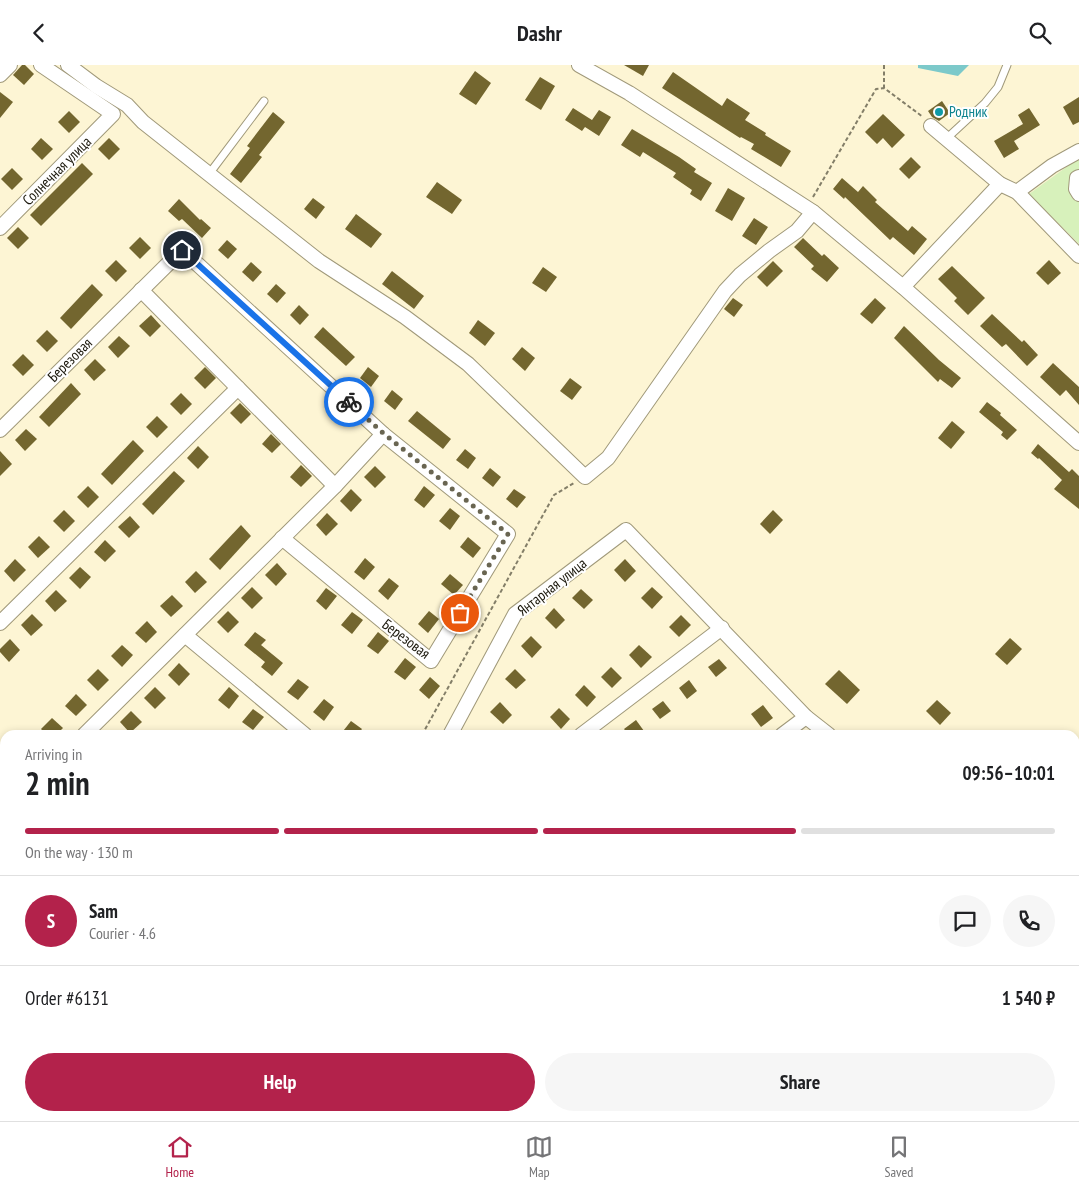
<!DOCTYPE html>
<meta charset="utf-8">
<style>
body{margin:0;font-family:"PT Sans Narrow",sans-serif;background:#f6f6f6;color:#202124;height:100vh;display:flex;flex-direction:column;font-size:19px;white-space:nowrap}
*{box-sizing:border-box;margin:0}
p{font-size:16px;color:#757577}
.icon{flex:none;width:28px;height:28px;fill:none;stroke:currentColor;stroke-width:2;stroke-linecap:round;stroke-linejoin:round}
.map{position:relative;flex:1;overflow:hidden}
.side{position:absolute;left:0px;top:665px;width:1080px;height:391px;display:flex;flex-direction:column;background:#fff;border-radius:15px 15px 0 0;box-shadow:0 2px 8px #0003}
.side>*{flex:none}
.pin{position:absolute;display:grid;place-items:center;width:42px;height:42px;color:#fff;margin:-21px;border:2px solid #fff;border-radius:50%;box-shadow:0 1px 5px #0007}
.courier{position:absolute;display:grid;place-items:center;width:50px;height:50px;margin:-25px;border:4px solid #1a73e8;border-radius:50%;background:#fff;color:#222;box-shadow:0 1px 6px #0007}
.summary em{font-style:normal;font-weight:800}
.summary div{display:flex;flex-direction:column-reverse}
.summary{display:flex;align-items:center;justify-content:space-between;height:85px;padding:0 25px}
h1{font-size:32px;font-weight:800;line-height:38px}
.bar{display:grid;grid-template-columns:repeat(4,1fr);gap:8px 5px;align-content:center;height:60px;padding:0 25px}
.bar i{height:6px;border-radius:4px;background:#e0e0e0}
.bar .active{background:#b3224b}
.bar p{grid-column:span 4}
.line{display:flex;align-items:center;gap:12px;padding:0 25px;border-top:1px solid #e0e0e0}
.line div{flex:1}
.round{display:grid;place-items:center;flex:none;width:52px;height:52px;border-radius:26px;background:#f6f6f6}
.primary-button{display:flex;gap:10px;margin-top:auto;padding:10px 25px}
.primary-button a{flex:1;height:58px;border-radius:30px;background:#b3224b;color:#fff;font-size:20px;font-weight:800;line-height:58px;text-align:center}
.primary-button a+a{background:#f6f6f6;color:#202124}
header{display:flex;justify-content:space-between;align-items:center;height:65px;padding:0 25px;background:#fff;font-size:22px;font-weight:800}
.dock{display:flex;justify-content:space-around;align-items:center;height:70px;border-top:1px solid #e0e0e0;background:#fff;font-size:14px;color:#757577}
.dock a{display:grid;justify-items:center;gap:2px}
.dock .active{color:#b3224b}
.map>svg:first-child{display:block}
</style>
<header><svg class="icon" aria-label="back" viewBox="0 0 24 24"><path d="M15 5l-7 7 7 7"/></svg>Dashr<svg class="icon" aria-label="search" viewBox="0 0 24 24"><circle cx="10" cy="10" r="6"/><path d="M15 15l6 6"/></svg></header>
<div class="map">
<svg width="1079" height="1056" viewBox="0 0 1079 1056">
<rect width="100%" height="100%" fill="#fdf5d4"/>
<path fill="#d7f1bb" d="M1079,93V179L1029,129Z"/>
<path fill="#7cc9ca" d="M918,0H969L958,11L918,3Z"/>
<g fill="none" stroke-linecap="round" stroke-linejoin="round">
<path stroke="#7cc9ca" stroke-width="3" d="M1075,853L1079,857"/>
</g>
<g fill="#73662f">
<path d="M22,0H25L34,9L24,20L13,10Z"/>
<path d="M624,0H649L643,11Z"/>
<path d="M475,6L491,18L476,40L459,29Z"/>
<path d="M673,7L722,41L727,33L750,48L745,55L766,68L765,70L791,86L781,102L751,84L754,79L741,72L740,73L662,23Z"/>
<path d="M540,12L555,21L541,45L525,35Z"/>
<path d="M0,27L13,37L0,53Z"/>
<path d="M1079,32V57L1073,60L1063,42Z"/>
<path d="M942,36L950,48L939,56L932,52L928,46Z"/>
<path d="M573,43L592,55L599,45L611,52L599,71L585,62L582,66L565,55Z"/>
<path d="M1029,43L1040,60L1014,76L1019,84L1004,93L994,76L1023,59L1018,50Z"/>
<path d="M69,46L80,57L69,68L58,57Z"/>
<path d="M273,47L285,57L259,90L262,92L241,118L230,109L250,83L247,81Z"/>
<path d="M883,49L905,70L892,83L883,73L877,79L865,67Z"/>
<path d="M632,64L679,92L696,104L694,107L712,118L701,136L690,129L692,125L673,112L676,108L643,87L640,92L621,80Z"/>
<path d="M41,73L53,84L42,95L31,84Z"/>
<path d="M109,73L120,84L109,95L98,84Z"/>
<path d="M911,92L921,102L909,114L899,104Z"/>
<path d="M82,98L93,109L41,161L30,150Z"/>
<path d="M12,103L23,114L12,125L1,114Z"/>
<path d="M842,113L858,127L863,121L877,135L875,137L908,166L912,161L927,174L914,190L893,172L890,175L845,132L844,134L833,124Z"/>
<path d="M437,117L462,135L452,149L426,132Z"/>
<path d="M728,123L745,133L732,156L715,146Z"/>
<path d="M313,133L325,142L316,154L304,144Z"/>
<path d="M179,134L200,155L201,154L211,163L202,173L182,154L179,156L168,146Z"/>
<path d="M356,149L382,169L371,183L345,164Z"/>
<path d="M754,153L768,162L756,180L742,171Z"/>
<path d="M18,162L29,173L18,184L7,173Z"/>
<path d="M140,172L151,183L140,194L129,183Z"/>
<path d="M803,173L822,191L824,189L839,203L827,217L811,204L814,201L794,182Z"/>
<path d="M227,175L237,184L228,194L218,185Z"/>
<path d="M116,195L127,206L116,217L105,206Z"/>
<path d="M1049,195L1061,208L1048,220L1036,208Z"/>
<path d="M773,196L783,206L767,222L757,212Z"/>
<path d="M251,197L262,207L253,217L242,207Z"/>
<path d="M952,201L985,233L968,250L954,236L957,233L938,214Z"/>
<path d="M543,202L557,212L546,227L532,218Z"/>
<path d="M392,206L424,231L414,244L382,219Z"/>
<path d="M92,219L103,230L71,264L60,253Z"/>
<path d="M276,219L286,228L277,238L267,229Z"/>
<path d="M733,233L743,240L734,252L724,244Z"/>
<path d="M875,233L886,243L872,259L860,249Z"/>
<path d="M299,240L309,250L300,260L290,250Z"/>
<path d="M992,249L1022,277L1024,275L1038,290L1027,301L1006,279L1002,282L980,261Z"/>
<path d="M151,250L161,261L150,272L139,261Z"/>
<path d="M478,255L495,268L485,281L469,268Z"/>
<path d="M904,261L939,295L961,313L952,323L940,314L938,317L894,273Z"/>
<path d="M323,262L355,292L346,301L314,272Z"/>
<path d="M47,265L58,276L47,287L36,276Z"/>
<path d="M119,271L130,281L118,293L108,282Z"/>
<path d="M522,282L535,293L525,306L512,294Z"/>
<path d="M23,289L34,300L23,311L12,300Z"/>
<path d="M95,294L106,305L94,316L84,305Z"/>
<path d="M1053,298L1079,322V340L1066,325L1060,331L1040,312Z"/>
<path d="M205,302L216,313L205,324L194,313Z"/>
<path d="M368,302L379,311L371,322L360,313Z"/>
<path d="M570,313L582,322L572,335L560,326Z"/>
<path d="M71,318L81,329L49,362L39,352Z"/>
<path d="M392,325L403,334L395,345L384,336Z"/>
<path d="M181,328L192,339L181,350L170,339Z"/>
<path d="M987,337L1001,348L1000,350L1017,365L1007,375L1001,370L1003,367L979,347Z"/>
<path d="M240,338L251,349L241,359L230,348Z"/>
<path d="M417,346L451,374L443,384L408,356Z"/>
<path d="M157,351L168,362L157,373L146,362Z"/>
<path d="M952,356L965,367L951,384L938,373Z"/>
<path d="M26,364L37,374L25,386L15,375Z"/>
<path d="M271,369L281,379L272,388L262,379Z"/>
<path d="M133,375L144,386L112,420L101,409Z"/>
<path d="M1038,379L1069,407L1072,404L1079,411V444L1054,424L1062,415L1039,393L1038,394L1031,388Z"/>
<path d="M198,381L209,392L198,404L187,393Z"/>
<path d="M465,384L476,393L468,404L456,395Z"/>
<path d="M0,386L12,399L0,411Z"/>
<path d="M301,400L312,411L301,422L290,412Z"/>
<path d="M375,401L386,412L375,423L364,412Z"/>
<path d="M490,403L501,412L493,422L482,413Z"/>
<path d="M174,406L185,416L153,450L142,439Z"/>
<path d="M88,421L99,432L88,443L77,432Z"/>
<path d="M424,421L435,430L424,443L414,435Z"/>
<path d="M351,424L362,435L351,447L340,436Z"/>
<path d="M514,424L526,432L517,443L506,434Z"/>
<path d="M450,443L460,451L450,465L439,456Z"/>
<path d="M64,445L75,456L64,467L53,456Z"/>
<path d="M773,445L783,455L770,469L760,459Z"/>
<path d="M327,448L338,459L326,471L316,460Z"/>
<path d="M130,451L140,462L129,473L118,462Z"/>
<path d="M241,460L251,471L220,505L209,494Z"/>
<path d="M39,471L50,482L38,493L28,482Z"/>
<path d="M468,472L481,483L473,493L460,482Z"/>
<path d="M105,475L116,486L105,497L94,487Z"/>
<path d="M365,493L375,502L364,515L354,507Z"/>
<path d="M15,494L26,505L14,517L4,506Z"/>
<path d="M625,494L636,506L625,517L614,505Z"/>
<path d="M277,498L287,509L276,521L265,510Z"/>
<path d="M80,502L91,512L80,524L69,513Z"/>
<path d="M196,506L207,517L195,528L185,517Z"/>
<path d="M450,509L463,520L454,530L441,519Z"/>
<path d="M389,513L399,521L388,535L378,526Z"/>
<path d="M252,522L263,533L252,544L241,533Z"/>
<path d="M652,522L663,532L652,544L641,533Z"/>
<path d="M326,523L337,531L326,545L316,536Z"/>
<path d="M581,524L593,535L584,544L572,533Z"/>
<path d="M56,525L67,536L55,547L45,536Z"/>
<path d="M172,530L183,541L171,552L160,541Z"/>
<path d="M554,543L565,555L556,564L545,553Z"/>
<path d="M228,546L239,557L228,568L217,557Z"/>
<path d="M429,546L439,554L428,568L418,559Z"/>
<path d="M352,547L363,555L352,569L341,560Z"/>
<path d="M32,549L43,560L31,571L21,560Z"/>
<path d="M681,550L691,560L679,572L669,562Z"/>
<path d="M147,556L157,567L146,578L135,568Z"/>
<path d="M255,567L266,575L261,580L283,598L272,611L261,602L265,597L244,580Z"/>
<path d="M378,567L389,576L378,589L367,581Z"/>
<path d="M531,571L542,582L532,593L521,581Z"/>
<path d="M1010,573L1022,584L1007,600L995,589Z"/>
<path d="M10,574L20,585L9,597L0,587V584Z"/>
<path d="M122,580L133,590L122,602L111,591Z"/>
<path d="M639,580L652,592L641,603L629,590Z"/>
<path d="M405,593L416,602L405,615L394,607Z"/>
<path d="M719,594L727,603L716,612L708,602Z"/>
<path d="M179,598L190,609L179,621L168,610Z"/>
<path d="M611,602L622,613L612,623L601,612Z"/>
<path d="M98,604L109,615L98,626L87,615Z"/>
<path d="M515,604L526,615L516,624L505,614Z"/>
<path d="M839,605L860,625L847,639L825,619Z"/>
<path d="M430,612L440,621L429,634L419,625Z"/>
<path d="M298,614L309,622L298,635L287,627Z"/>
<path d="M689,615L697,626L687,634L679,623Z"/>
<path d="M584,620L596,632L587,642L575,630Z"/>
<path d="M155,622L166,633L155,644L144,633Z"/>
<path d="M229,622L239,631L229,644L218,635Z"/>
<path d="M76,629L87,640L76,651L65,641Z"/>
<path d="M324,634L334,642L324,656L313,647Z"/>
<path d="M937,635L951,648L940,660L926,646Z"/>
<path d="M663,636L671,646L660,654L652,644Z"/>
<path d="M500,637L512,650L503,659L490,647Z"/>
<path d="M763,640L773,653L761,662L751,649Z"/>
<path d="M559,643L570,654L561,664L550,652Z"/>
<path d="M253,644L264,652L253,665L242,657Z"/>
<path d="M131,646L142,657L130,668L120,657Z"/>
<path d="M52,653L63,663L56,670H47L41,664Z"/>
<path d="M636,655L644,666L639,670H629L624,664Z"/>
<path d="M351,656L362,664L357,670H340Z"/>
</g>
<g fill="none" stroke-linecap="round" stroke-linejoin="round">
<defs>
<g id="lane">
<path d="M946,74L985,38L998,22L1007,0"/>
<path d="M209,109L264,36"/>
</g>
<g id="street">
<path d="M68,0L96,21L127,40L143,57L319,196L405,252L468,299L585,412L608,393L725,226L740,210L769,186L797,166L813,147"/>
<path d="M579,0L629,28L813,147L903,222L1079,378"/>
<path d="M0,10L10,0"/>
<path d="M931,61L1000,119L1017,127L1079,191"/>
<path d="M1079,112L1077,113L1076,124L1079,129"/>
<path d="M1017,127L1052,101L1079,86"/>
<path d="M0,163L113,49L41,0"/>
<path d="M903,222L1000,119"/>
<path d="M141,225L335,421"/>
<path d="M0,365L182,185L383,369L508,469L431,596L282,473"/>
<path d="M0,558L238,323"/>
<path d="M185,570L305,670"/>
<path d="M84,670L335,421L383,369"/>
<path d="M450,670L515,549L626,465L806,652L829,670"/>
<path d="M581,670L722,563"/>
<path d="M782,670L806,652"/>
<path d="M0,756L5,751"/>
<path d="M0,772L5,776"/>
<path d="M0,890L5,895"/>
<path d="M1075,897L1079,901"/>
<path d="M0,1009L5,1013"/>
<path d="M1075,1038L1079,1034"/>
<path d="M51,1051L57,1056"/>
<path d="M191,1051L196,1056"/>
<path d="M312,1051L316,1056"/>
<path d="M554,1051L557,1056"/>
<path d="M222,1056L225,1051"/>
<path d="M487,1056L493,1051"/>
<path d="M656,1056L662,1051"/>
<path d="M827,1056L833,1051"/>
<path d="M1052,1056L1058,1051"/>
</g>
</defs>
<use href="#lane" stroke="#a0997a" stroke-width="9"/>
<use href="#street" stroke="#a0997a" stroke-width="16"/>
<g stroke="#837e68" stroke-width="2" stroke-dasharray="4 2.5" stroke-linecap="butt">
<path d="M884,0V23"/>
<path d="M813,132L876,24L884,23L923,52"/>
<path d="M422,670L554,430L574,418"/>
<path d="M0,874L5,878"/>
</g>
<use href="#lane" stroke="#fff" stroke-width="7"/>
<use href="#street" stroke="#fff" stroke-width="14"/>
</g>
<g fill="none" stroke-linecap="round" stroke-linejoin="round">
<path stroke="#696551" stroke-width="5" stroke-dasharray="0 9" d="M349,337L383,368L508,469L460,548"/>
<path stroke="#1a73e8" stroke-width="6" d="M182,185L349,337"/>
</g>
<circle fill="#0f9aa8" stroke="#fff" stroke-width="2" cx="939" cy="47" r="5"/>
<g text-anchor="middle" stroke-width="4" stroke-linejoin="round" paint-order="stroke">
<g font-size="15" fill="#0d838f" stroke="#fff" text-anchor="start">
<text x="949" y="52">Родник</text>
</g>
<g font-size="15" fill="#1a170b" stroke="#fff">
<text transform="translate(57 106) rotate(-45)" y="5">Солнечная улица</text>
<text transform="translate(70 295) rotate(-45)" y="5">Березовая</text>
<text transform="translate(552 522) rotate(-38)" y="5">Янтарная улица</text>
<text transform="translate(406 574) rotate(37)" y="5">Березовая</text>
</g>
</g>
</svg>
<div class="pin" style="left:460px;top:548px;background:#ea580c"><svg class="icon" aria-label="bag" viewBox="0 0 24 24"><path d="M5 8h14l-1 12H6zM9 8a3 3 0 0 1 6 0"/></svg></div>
<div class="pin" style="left:182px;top:185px;background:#1f2937"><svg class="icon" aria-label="home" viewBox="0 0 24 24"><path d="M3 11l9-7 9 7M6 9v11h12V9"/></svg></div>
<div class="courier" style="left:349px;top:337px"><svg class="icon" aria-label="bike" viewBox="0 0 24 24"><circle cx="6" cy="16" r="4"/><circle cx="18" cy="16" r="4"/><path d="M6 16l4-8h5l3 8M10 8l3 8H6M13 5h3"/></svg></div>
<section class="side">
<div class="summary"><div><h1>2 min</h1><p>Arriving in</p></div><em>09:56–10:01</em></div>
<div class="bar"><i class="active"></i><i class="active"></i><i class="active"></i><i></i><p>On the way · 130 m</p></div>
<div class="line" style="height:90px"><b class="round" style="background:#b3224b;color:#fff">S</b><div><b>Sam</b><p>Courier · 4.6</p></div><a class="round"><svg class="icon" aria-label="chat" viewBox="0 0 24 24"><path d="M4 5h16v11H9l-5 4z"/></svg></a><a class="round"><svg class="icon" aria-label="phone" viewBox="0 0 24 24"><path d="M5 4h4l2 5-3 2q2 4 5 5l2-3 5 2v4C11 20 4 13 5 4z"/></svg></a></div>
<div class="line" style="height:65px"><div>Order #6131</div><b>1 540 ₽</b></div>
<div class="primary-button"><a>Help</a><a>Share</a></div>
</section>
</div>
<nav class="dock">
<a class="active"><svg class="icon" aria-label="home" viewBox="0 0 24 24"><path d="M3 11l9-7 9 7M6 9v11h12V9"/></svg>Home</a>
<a><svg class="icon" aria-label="map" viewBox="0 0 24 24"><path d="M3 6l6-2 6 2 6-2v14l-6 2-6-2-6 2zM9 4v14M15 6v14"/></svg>Map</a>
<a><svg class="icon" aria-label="saved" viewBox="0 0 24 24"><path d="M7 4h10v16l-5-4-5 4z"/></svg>Saved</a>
</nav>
